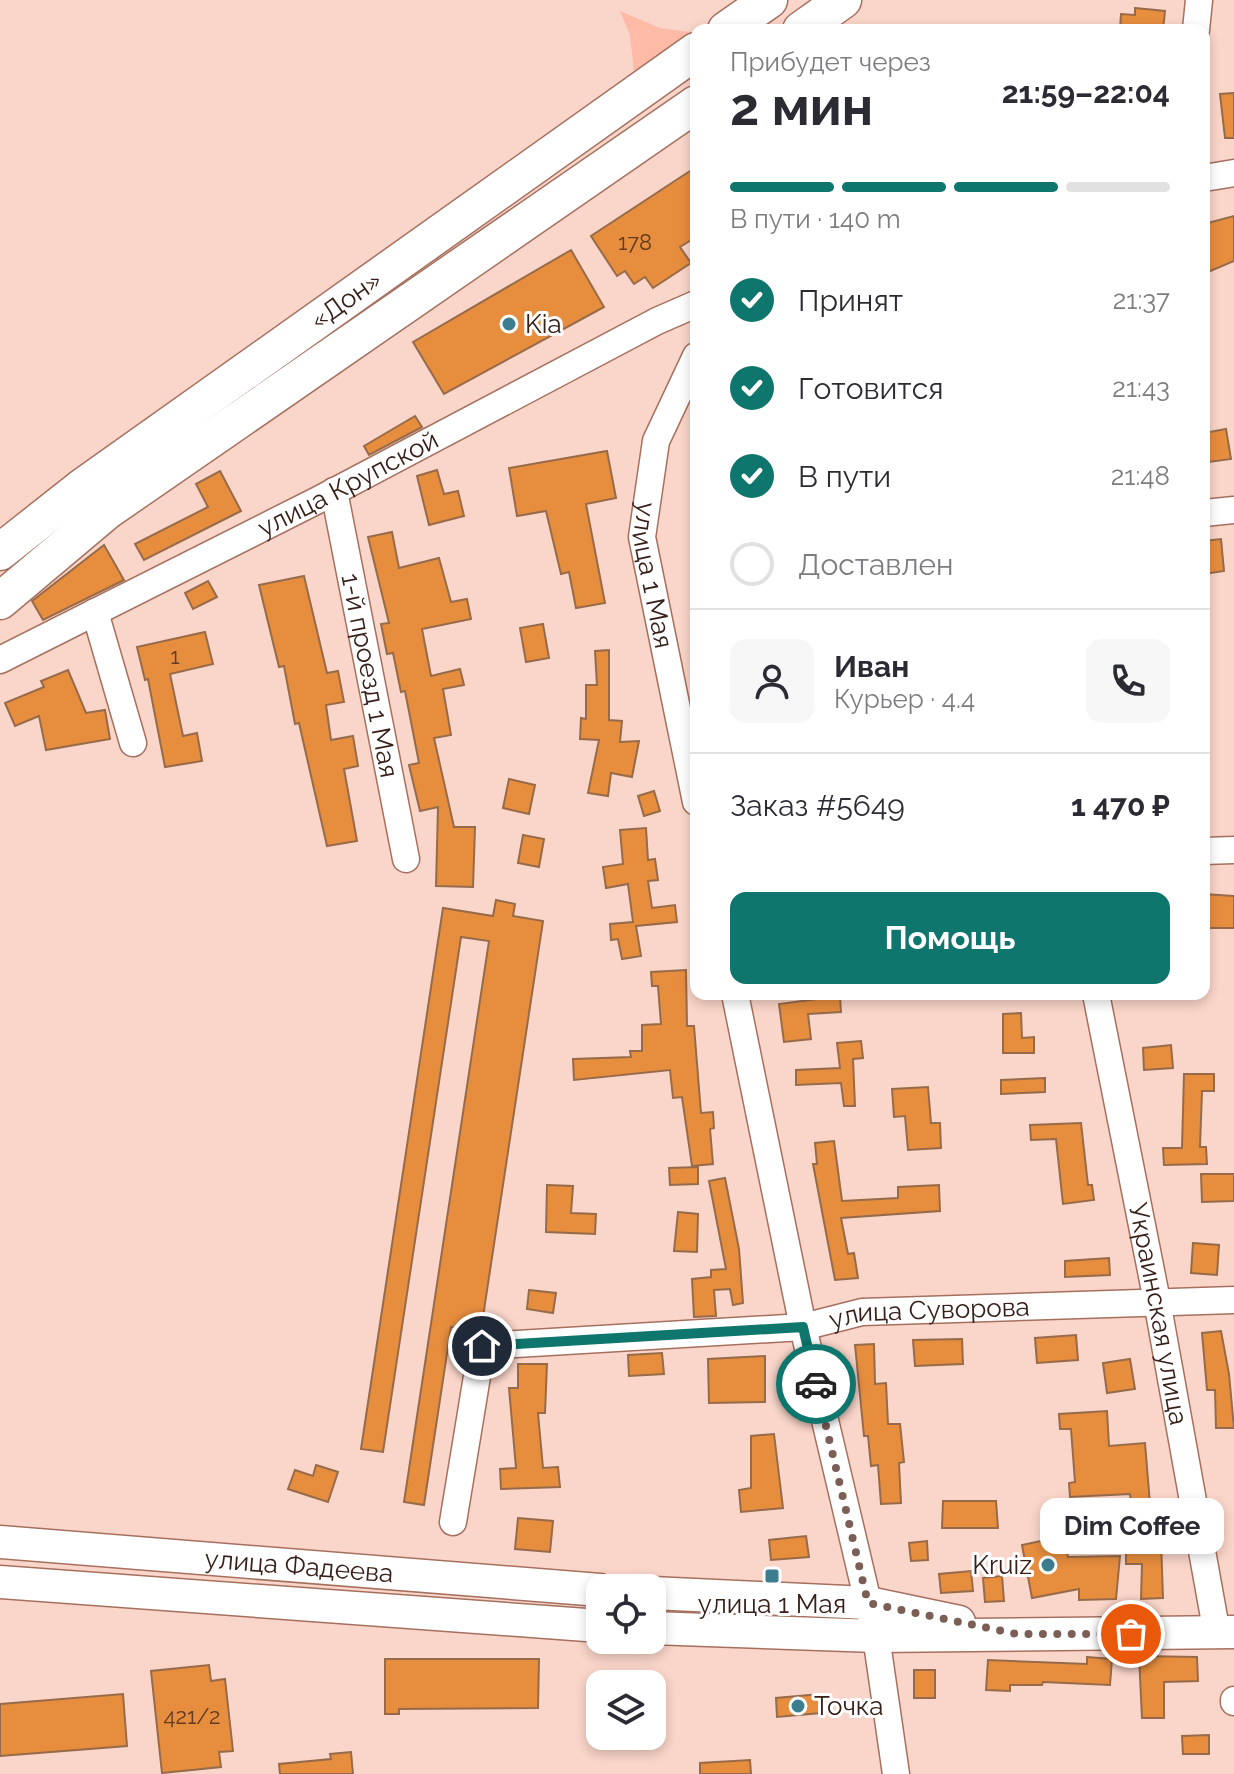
<!DOCTYPE html>
<html lang="ru">
<meta charset="utf-8">
<style>
body{margin:0;font-family:Raleway,sans-serif;background:#f7f7f7;color:#2b2b33;height:100vh;display:flex;flex-direction:column;font-size:30px;white-space:nowrap}
*{box-sizing:border-box;margin:0}
p{font-size:26px;color:#7c7c81}
.icon{flex:none;width:44px;height:44px;fill:none;stroke:currentColor;stroke-width:2;stroke-linecap:round;stroke-linejoin:round}
.map{position:relative;flex:1;overflow:hidden}
.sheet{position:absolute;left:690px;top:24px;width:520px;height:976px;display:flex;flex-direction:column;background:#fff;border-radius:16px;box-shadow:0 4px 12px #0003}
.sheet>*{flex:none}
.tools{position:absolute;left:586px;top:1574px;display:grid;gap:16px}
.tools a{display:grid;place-items:center;width:80px;height:80px;border-radius:16px;background:#fff;box-shadow:0 4px 12px #0003;font-size:40px}
.pin{position:absolute;display:grid;place-items:center;width:68px;height:68px;color:#fff;margin:-34px;border:4px solid #fff;border-radius:50%;box-shadow:0 2px 8px #0007}
.courier{position:absolute;display:grid;place-items:center;width:80px;height:80px;margin:-40px;border:6px solid #0f766e;border-radius:50%;background:#fff;color:#222;box-shadow:0 2px 10px #0007}
.bubble{position:absolute;height:56px;border-radius:16px;background:#fff;box-shadow:0 4px 12px #0003;font-size:26px;font-weight:700;line-height:56px;text-align:center}
.headline em{font-style:normal;font-weight:700}
.headline div{display:flex;flex-direction:column-reverse}
.headline{display:flex;align-items:center;justify-content:space-between;height:136px;padding:0 40px}
h1{font-size:52px;font-weight:700;line-height:60px}
.bar{display:grid;grid-template-columns:repeat(4,1fr);gap:12px 8px;align-content:center;height:96px;padding:0 40px}
.bar i{height:10px;border-radius:6px;background:#e1e1e2}
.bar .selected{background:#0f766e}
.bar p{grid-column:span 4}
.line{display:flex;align-items:center;gap:20px;padding:0 40px;border-top:2px solid #e1e1e2}
.line div{flex:1}
.round{display:grid;place-items:center;flex:none;width:84px;height:84px;border-radius:16px;background:#f7f7f7}
ol{padding:0 40px;list-style:none}
li{display:flex;align-items:center;gap:24px;height:88px}
li p{margin-inline-start:auto}
li .icon{padding:8px;border-radius:50%;background:#0f766e;color:#fff;stroke-width:4}
li:last-child{color:#7c7c81}
li i{width:44px;height:44px;border:4px solid #e1e1e2;border-radius:50%}
.primary-button{display:flex;gap:16px;margin-top:auto;padding:16px 40px}
.primary-button a{flex:1;height:92px;border-radius:16px;background:#0f766e;color:#fff;font-size:32px;font-weight:700;line-height:92px;text-align:center}
.map>svg:first-child{display:block}
</style>
<div class="map">
<svg width="1234" height="1774" viewBox="0 0 1234 1774">
<rect width="100%" height="100%" fill="#fad5c9"/>
<path fill="#fdbba7" d="M620,11L660,28L696,33V37L635,82L630,35Z"/>
<g fill="#e78d3e" stroke="#976b4a" stroke-width="2">
<path d="M1135,8L1165,11L1163,30H1120L1121,14L1135,15Z"/>
<path d="M1234,93V138H1225L1220,94Z"/>
<path d="M696,167V237L680,247L691,263L653,288L645,277L634,284L625,271L617,276L591,236Z"/>
<path d="M1234,216V261L1208,272L1204,224Z"/>
<path d="M571,250L604,307L444,394L413,342Z"/>
<path d="M415,416L422,427L369,455L364,446Z"/>
<path d="M1226,429L1231,459L1209,462L1204,433Z"/>
<path d="M607,451L616,498L586,504L605,603L576,608L569,572L561,574L546,511L517,516L509,468Z"/>
<path d="M437,470L444,494L458,491L464,516L429,525L417,476Z"/>
<path d="M220,471L241,511L144,560L135,544L208,507L196,484Z"/>
<path d="M392,532L399,568L439,558L451,602L467,599L471,619L422,629L431,676L460,669L464,685L443,689L451,735L434,738L454,827H475L473,887L436,886L438,807L420,811L409,765L419,763L405,691L401,692L393,653L387,654L381,624L389,623L368,537Z"/>
<path d="M1221,539L1224,571L1204,574V541Z"/>
<path d="M104,545L124,580L43,620L32,601Z"/>
<path d="M304,576L327,673L338,671L344,702L326,705L331,740L353,736L358,766L344,769L357,841L327,846L299,723L295,724L284,666L279,667L259,585Z"/>
<path d="M208,581L217,597L193,609L185,593Z"/>
<path d="M543,624L549,658L526,662L520,628Z"/>
<path d="M205,632L213,664L170,674L183,736L197,733L202,761L165,767L148,679L145,680L137,647Z"/>
<path d="M609,650V720L622,721L620,742L639,741L632,777L611,773L608,796L588,793L599,740L580,739L581,718L586,719V685H597L595,651Z"/>
<path d="M68,670L86,713L105,710L110,739L46,750L39,716L15,726L5,703L44,687L41,681Z"/>
<path d="M509,779L535,785L529,814L503,808Z"/>
<path d="M654,791L660,811L644,816L638,796Z"/>
<path d="M646,828L648,860L655,859L658,880L648,881L652,908L675,905L677,922L636,926L641,956L622,959L618,939L611,940L610,924L633,922L628,884L606,888L603,867L623,864L620,830Z"/>
<path d="M523,835L544,839L539,867L518,863Z"/>
<path d="M1204,894L1234,896V928H1204Z"/>
<path d="M496,900L515,904L513,916L543,921L481,1330L451,1327L424,1505L404,1502L489,941L461,937L383,1452L361,1449L443,908L493,916Z"/>
<path d="M686,970L687,1026H694L701,1113L713,1112L714,1128L710,1129L713,1164L692,1166L682,1097L673,1098L670,1070L574,1080L573,1059L631,1057L630,1051H642V1025L661,1024L658,986H652L651,972Z"/>
<path d="M840,996L841,1012L808,1014L811,1039L784,1042L779,1004Z"/>
<path d="M1021,1013L1022,1038L1034,1037V1053H1003V1014Z"/>
<path d="M861,1041L863,1058L853,1059L855,1106H844L841,1083L796,1085V1070L840,1068L837,1043Z"/>
<path d="M1171,1045L1173,1068L1144,1070L1143,1048Z"/>
<path d="M1184,1074H1214V1091H1202L1200,1147H1206L1207,1164L1164,1165L1163,1148H1182Z"/>
<path d="M1045,1078V1092L1001,1094V1080Z"/>
<path d="M928,1087L931,1123H940L941,1148L908,1150L905,1116L894,1117L892,1089Z"/>
<path d="M1081,1123L1088,1185H1092L1094,1200L1063,1204L1056,1139L1031,1140L1030,1125Z"/>
<path d="M834,1141L842,1201L898,1198V1187L939,1185L940,1211L841,1218L848,1254L854,1253L858,1278L835,1280L813,1164H817L815,1143Z"/>
<path d="M698,1167V1184L670,1185L669,1168Z"/>
<path d="M1201,1174H1234V1201L1202,1202Z"/>
<path d="M725,1178L739,1249L743,1303L733,1305L730,1289L714,1290L716,1316L694,1317L692,1279L711,1277V1270L726,1269L709,1181Z"/>
<path d="M547,1185L573,1186L571,1213L596,1214L595,1234L546,1232Z"/>
<path d="M678,1212L698,1214L697,1252L674,1251Z"/>
<path d="M1193,1243L1219,1245L1217,1275L1191,1273Z"/>
<path d="M1109,1258L1110,1275L1065,1277V1261Z"/>
<path d="M529,1290L556,1293L553,1313L527,1309Z"/>
<path d="M1221,1331L1229,1374L1234,1428H1216L1215,1390H1207L1202,1333Z"/>
<path d="M1076,1335L1078,1360L1037,1363L1035,1338Z"/>
<path d="M962,1339L963,1364L915,1366L913,1340Z"/>
<path d="M874,1344L875,1384L886,1383L888,1424H900L904,1462L899,1463L901,1503L881,1504L878,1465L871,1466L868,1436H864L855,1345Z"/>
<path d="M662,1353L664,1374L629,1376L628,1355Z"/>
<path d="M765,1356V1402L709,1403L708,1359Z"/>
<path d="M1130,1359L1135,1389L1107,1393L1103,1363Z"/>
<path d="M518,1364H547L545,1413H538L543,1468L558,1467L560,1487L501,1489L500,1469L516,1468L509,1388H518Z"/>
<path d="M1107,1411L1109,1446L1145,1443L1150,1504H1155L1158,1540H1161L1163,1598L1141,1599L1142,1564H1126V1540H1135L1130,1494L1070,1497L1069,1483L1075,1482L1071,1429H1060L1059,1414Z"/>
<path d="M774,1434L783,1508L741,1512L739,1490L751,1488V1436Z"/>
<path d="M316,1465L338,1472L328,1502L288,1489L295,1470L313,1476Z"/>
<path d="M943,1501H996L998,1528H942Z"/>
<path d="M518,1518L553,1521L550,1552L515,1549Z"/>
<path d="M806,1536L809,1557L771,1560L769,1540Z"/>
<path d="M1064,1536L1068,1557L1120,1556L1116,1599L1079,1600V1589L1032,1598L1022,1545Z"/>
<path d="M927,1541L928,1560L911,1561L909,1543Z"/>
<path d="M971,1571L973,1591L941,1593L939,1574Z"/>
<path d="M1002,1576L1004,1601L985,1602L983,1578Z"/>
<path d="M1139,1656L1197,1657L1198,1681L1164,1682V1718H1142Z"/>
<path d="M1087,1657L1112,1659L1110,1685L1043,1682L1042,1685H1010V1691L986,1690L988,1660L1087,1664Z"/>
<path d="M385,1659H539L538,1708L399,1709V1714H385Z"/>
<path d="M209,1665L211,1681L225,1679L233,1751L219,1752L221,1767L162,1773L151,1671Z"/>
<rect x="914" y="1670" width="21" height="28"/>
<path d="M123,1694L127,1746L0,1756V1704Z"/>
<path d="M820,1694L821,1713L777,1717L776,1698Z"/>
<path d="M1209,1735V1754H1183L1182,1736Z"/>
<path d="M351,1752L353,1774H280L279,1764L331,1759L330,1754Z"/>
<path d="M750,1760L751,1774H700V1763Z"/>
</g>
<g fill="none" stroke-linecap="round" stroke-linejoin="round">
<defs>
<g id="minor">
<path d="M1196,30L1199,0"/>
<path d="M1204,178L1234,173"/>
<path id="s1" d="M696,356L656,441L642,537L696,802"/>
<path id="s2" d="M334,491L406,859"/>
<path d="M1204,513L1234,510"/>
<path d="M95,612L133,743"/>
<path id="s3" d="M0,660L318,500L657,321L696,304"/>
<path d="M1204,851L1234,850"/>
<path d="M735,994L803,1327L876,1636L896,1774"/>
<path id="s4" d="M1096,994L1157,1301L1217,1634"/>
<path id="s5" d="M453,1522L482,1346L803,1327L862,1312L1234,1300"/>
<path d="M1234,1700V1702"/>
</g>
<g id="major">
<path id="s6" d="M0,1542L600,1590"/>
<path d="M0,1582L600,1626"/>
<path d="M652,1593L868,1603L959,1622"/>
<path d="M652,1628L876,1636L1234,1632"/>
</g>
<g id="highway">
<path d="M726,30L769,0"/>
<path d="M801,30L843,0"/>
<path id="s7" d="M0,552L81,488L696,51"/>
<path d="M0,601L107,511L696,104"/>
</g>
</defs>
<use href="#minor" stroke="#a6705f" stroke-width="29"/>
<use href="#major" stroke="#a6705f" stroke-width="35"/>
<use href="#highway" stroke="#a6705f" stroke-width="39"/>
<use href="#minor" stroke="#fff" stroke-width="26"/>
<use href="#major" stroke="#fff" stroke-width="32"/>
<use href="#highway" stroke="#fff" stroke-width="36"/>
</g>
<g fill="none" stroke-linecap="round" stroke-linejoin="round">
<path stroke="#7b5f57" stroke-width="8" stroke-dasharray="0 14.4" d="M816,1384L868,1603L1017,1634H1131"/>
<path stroke="#0f766e" stroke-width="10" d="M482,1346L803,1327L816,1384"/>
</g>
<g fill="#3c7d8f" stroke="#fff" stroke-width="3">
<circle cx="509" cy="324" r="8"/>
<circle cx="1048" cy="1565" r="8"/>
<rect x="764" y="1568" width="16" height="16" rx="4"/>
<circle cx="798" cy="1706" r="8"/>
</g>
<g text-anchor="middle" stroke-width="6" stroke-linejoin="round" paint-order="stroke">
<g font-size="22" fill="#623b22">
<text x="635" y="250">178</text>
<text x="175" y="664">1</text>
<text x="192" y="1724">421/2</text>
</g>
<g font-size="26" fill="#362019" stroke="#fff">
<text dy="9" stroke="none"><textPath href="#s7" startOffset="428">«Дон»</textPath></text>
<text dy="9" stroke="none"><textPath href="#s3" startOffset="390">улица Крупской</textPath></text>
<text dy="9" stroke="none"><textPath href="#s1" startOffset="230">улица 1 Мая</textPath></text>
<text dy="9" stroke="none"><textPath href="#s2" startOffset="188">1-й проезд 1 Мая</textPath></text>
<text dy="9" stroke="none"><textPath href="#s5" startOffset="628">улица Суворова</textPath></text>
<text dy="9" stroke="none"><textPath href="#s4" startOffset="326">Украинская улица</textPath></text>
<text dy="9" stroke="none"><textPath href="#s6" startOffset="300">улица Фадеева</textPath></text>
</g>
<g font-size="26" fill="#362019" stroke="#fff" text-anchor="start">
<text x="525" y="333">Kia</text>
<text x="1032" y="1574" text-anchor="end">Kruiz</text>
<text x="772" y="1613" text-anchor="middle">улица 1 Мая</text>
<text x="814" y="1715">Точка</text>
</g>
</g>
</svg>
<div class="tools">
<a><svg class="icon" aria-label="locate" viewBox="0 0 24 24"><circle cx="12" cy="12" r="6"/><path d="M12 2v4M12 18v4M2 12h4M18 12h4"/></svg></a>
<a><svg class="icon" aria-label="layers" viewBox="0 0 24 24"><path d="M12 4l9 5-9 5-9-5zM3 14l9 5 9-5"/></svg></a>
</div>
<div class="pin" style="left:1131px;top:1634px;background:#ea580c"><svg class="icon" aria-label="bag" viewBox="0 0 24 24"><path d="M5 8h14l-1 12H6zM9 8a3 3 0 0 1 6 0"/></svg></div>
<div class="pin" style="left:482px;top:1346px;background:#1f2937"><svg class="icon" aria-label="home" viewBox="0 0 24 24"><path d="M3 11l9-7 9 7M6 9v11h12V9"/></svg></div>
<div class="courier" style="left:816px;top:1384px"><svg class="icon" aria-label="car" viewBox="0 0 24 24"><path d="M5 17H2v-5l4-1 3-4h7l3 4 3 1v5h-3M9 17h6M6 11h13"/><circle cx="7" cy="17" r="2"/><circle cx="17" cy="17" r="2"/></svg></div>
<div class="bubble" style="left:1040px;top:1498px;width:184px">Dim Coffee</div>
<section class="sheet">
<div class="headline"><div><h1>2 мин</h1><p>Прибудет через</p></div><em>21:59–22:04</em></div>
<div class="bar"><i class="selected"></i><i class="selected"></i><i class="selected"></i><i></i><p>В пути · 140 m</p></div>
<ol>
<li><svg class="icon" aria-label="check" viewBox="0 0 24 24"><path d="M5 12l5 5 9-10"/></svg>Принят<p>21:37</p></li>
<li><svg class="icon" aria-label="check" viewBox="0 0 24 24"><path d="M5 12l5 5 9-10"/></svg>Готовится<p>21:43</p></li>
<li><svg class="icon" aria-label="check" viewBox="0 0 24 24"><path d="M5 12l5 5 9-10"/></svg>В пути<p>21:48</p></li>
<li><i></i>Доставлен</li>
</ol>
<div class="line" style="height:144px"><a class="round"><svg class="icon" aria-label="person" viewBox="0 0 24 24"><circle cx="12" cy="8" r="4"/><path d="M4 21q1-7 8-7t8 7"/></svg></a><div><b>Иван</b><p>Курьер · 4.4</p></div><a class="round"><svg class="icon" aria-label="phone" viewBox="0 0 24 24"><path d="M5 4h4l2 5-3 2q2 4 5 5l2-3 5 2v4C11 20 4 13 5 4z"/></svg></a></div>
<div class="line" style="height:104px"><div>Заказ #5649</div><b>1 470 ₽</b></div>
<div class="primary-button"><a>Помощь</a></div>
</section>
</div>
